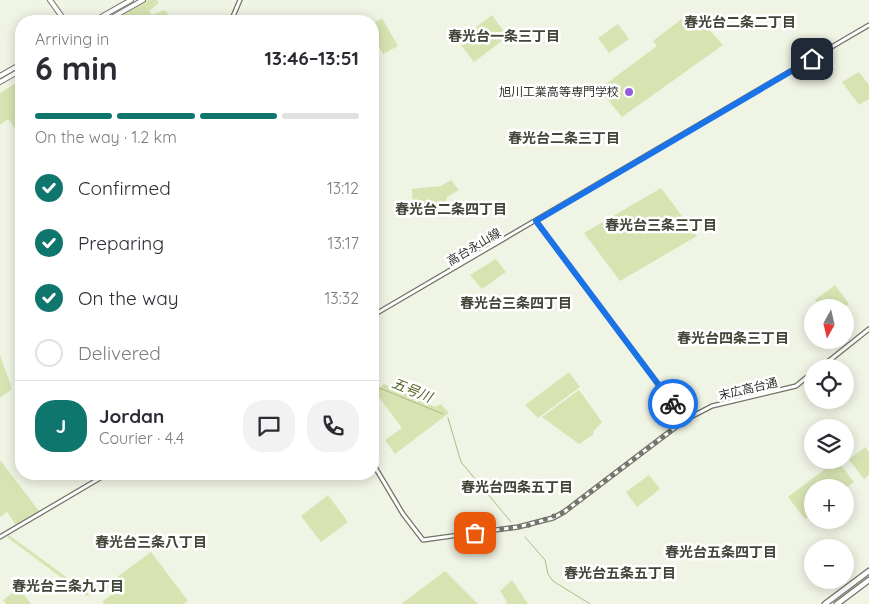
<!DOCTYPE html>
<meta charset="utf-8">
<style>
body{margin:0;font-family:Quicksand,"Noto Sans JP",sans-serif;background:#f2f2f3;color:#2b2b33;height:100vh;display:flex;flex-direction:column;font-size:19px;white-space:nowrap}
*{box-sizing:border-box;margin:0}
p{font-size:16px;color:#7c7c81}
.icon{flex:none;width:28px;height:28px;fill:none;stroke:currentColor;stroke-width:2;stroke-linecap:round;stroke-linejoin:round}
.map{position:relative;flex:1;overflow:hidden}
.details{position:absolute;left:15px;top:15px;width:364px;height:465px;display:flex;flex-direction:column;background:#fff;border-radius:20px;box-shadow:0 2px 12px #0003}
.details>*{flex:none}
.needle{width:32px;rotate:188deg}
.tools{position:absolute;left:804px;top:299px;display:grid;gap:10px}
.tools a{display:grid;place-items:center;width:50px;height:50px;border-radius:50%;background:#fff;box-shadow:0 2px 12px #0003;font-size:25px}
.pin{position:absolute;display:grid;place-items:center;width:42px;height:42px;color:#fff;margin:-21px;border-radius:10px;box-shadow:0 2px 8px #0006}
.courier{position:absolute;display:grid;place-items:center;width:50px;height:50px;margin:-25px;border:4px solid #1a73e8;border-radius:50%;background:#fff;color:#222;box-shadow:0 1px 6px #0007}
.head em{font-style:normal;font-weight:800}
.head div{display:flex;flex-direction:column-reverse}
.head{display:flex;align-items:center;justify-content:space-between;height:85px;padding:0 20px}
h1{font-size:32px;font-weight:800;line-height:38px}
.bar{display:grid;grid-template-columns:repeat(4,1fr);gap:8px 5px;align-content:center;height:60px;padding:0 20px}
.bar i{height:6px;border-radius:4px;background:#e1e1e2}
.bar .selected{background:#0f766e}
.bar p{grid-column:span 4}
.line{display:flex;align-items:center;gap:12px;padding:0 20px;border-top:1px solid #e1e1e2}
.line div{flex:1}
.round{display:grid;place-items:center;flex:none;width:52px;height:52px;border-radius:20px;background:#f2f2f3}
ol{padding:0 20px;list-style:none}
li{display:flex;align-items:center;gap:15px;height:55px}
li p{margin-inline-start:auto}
li .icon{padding:5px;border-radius:50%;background:#0f766e;color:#fff;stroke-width:4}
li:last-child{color:#7c7c81}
li i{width:28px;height:28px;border:2px solid #e1e1e2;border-radius:50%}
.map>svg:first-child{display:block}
</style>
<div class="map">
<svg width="869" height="604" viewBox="0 0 869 604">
<rect width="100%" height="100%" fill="#f0f4e4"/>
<g fill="#d7e4b2">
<path d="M148,0H157L159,3L149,11L152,15L165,10L173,21H113Z"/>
<path d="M688,14H695L723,45L622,117L599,89L657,46L653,41Z"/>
<path d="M492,15L502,29L511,34L474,62L458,41Z"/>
<path d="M382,18L398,46L383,54L373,34V24Z"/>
<path d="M618,24L629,39L609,53L598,38Z"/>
<path d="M859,72L869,85V99L859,105L842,82Z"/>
<path d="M21,80V137L8,119L0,125V93Z"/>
<path d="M451,180L459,190L447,197L445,205L432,213L422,207L413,208L412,189L441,186Z"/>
<path d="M661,188L697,236L620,281L584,233Z"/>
<path d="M496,259L506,272L482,289L470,275Z"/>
<path d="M835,285L849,304L844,307H820L815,300Z"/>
<path d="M0,355L12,389L0,398Z"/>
<path d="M569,372L580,387L538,418L525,405Z"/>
<path d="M384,384L435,407L441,404L449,413L395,454L385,440L402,428L375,392Z"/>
<path d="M579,390L602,422L593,432L594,434L579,444L542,417Z"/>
<path d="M865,447L869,452V475L864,479L849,460Z"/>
<path d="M0,460L39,511L16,525L7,512L0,517Z"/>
<path d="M837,460L854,482L845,489V488H812V514L805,519L788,497Z"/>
<path d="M649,475L660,489L637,507L626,492Z"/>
<path d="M328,495L348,522L321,542L301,516Z"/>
<path d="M9,535L88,593L89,595L86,596L7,537Z"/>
<path d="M151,552L188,601L184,604H105L102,602L118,589L109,583Z"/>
<path d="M445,571L478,604H401Z"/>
<path d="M512,580L528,604H505L507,602L500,591Z"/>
<path d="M19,588L31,604H6L3,600Z"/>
</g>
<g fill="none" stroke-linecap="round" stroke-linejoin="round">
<g stroke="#afbc83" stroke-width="1">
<path d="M372,385L443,414"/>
<path d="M448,418L461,462L511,522"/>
<path d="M525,537L545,560L548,574L553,581L590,604"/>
</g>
<defs>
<g id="tertiary">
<path d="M231,21L240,0"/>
<path d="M536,221L685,420"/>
<path d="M372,316L869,25"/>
<path d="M820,368L869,329"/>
<path d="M372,462L403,514L423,540L518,527L553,518L564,512L685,420L712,406L796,386L812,373"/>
<path d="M0,537L107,474"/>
</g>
<path id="primary" d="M50,0L65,21"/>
<g id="trunk">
<path d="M94,21L131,0"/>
<path d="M106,21L143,0"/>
<path d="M0,76L21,64"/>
<path d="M0,82L21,70"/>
</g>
<g id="motorway">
<path d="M825,604L869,571"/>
<path d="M837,604L869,580"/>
</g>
</defs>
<use href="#tertiary" stroke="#707466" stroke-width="5.5"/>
<use href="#primary" stroke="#707466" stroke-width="6"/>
<use href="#trunk" stroke="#707466" stroke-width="6"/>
<use href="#motorway" stroke="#707466" stroke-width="7"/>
<use href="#tertiary" stroke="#fff" stroke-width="3"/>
<use href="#primary" stroke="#fff" stroke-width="4"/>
<use href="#trunk" stroke="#fff" stroke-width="4"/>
<use href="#motorway" stroke="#fff" stroke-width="4.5"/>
</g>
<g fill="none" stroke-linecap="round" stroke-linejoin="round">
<path stroke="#73756c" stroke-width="5" stroke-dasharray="0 9" d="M475,533L530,525L564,512L685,420L673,404"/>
<path stroke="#1a73e8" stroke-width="6" d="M673,404L536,221L812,59"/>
</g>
<circle fill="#905fd9" stroke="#fff" stroke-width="2" cx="629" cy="92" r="5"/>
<g text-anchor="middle" stroke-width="5" stroke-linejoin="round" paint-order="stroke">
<g font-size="12" fill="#30312b" stroke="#fff" text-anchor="end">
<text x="619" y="96">旭川工業高等専門学校</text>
</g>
<g font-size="12" fill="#30312b" stroke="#fff">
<text transform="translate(474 247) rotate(-31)" y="4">高台永山線</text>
<text transform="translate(748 389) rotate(-13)" y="4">末広高台通</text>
</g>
<g font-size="14" font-weight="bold" fill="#424639" stroke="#fff">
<text x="740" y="27">春光台二条二丁目</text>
<text x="504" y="41">春光台一条三丁目</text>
<text x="564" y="143">春光台二条三丁目</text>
<text x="451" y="214">春光台二条四丁目</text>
<text x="661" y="230">春光台三条三丁目</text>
<text x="516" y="308">春光台三条四丁目</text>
<text x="733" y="343">春光台四条三丁目</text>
<text x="517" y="492">春光台四条五丁目</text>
<text x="151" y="547">春光台三条八丁目</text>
<text x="721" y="557">春光台五条四丁目</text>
<text x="620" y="578">春光台五条五丁目</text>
<text x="68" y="591">春光台三条九丁目</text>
</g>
<g font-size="14" font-style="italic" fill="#515d1e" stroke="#fff">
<text transform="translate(412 390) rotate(22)" y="5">五号川</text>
</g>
</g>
</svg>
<div class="tools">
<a><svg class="needle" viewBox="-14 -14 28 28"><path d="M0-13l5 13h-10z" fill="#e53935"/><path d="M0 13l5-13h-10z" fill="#7c7c81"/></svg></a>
<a><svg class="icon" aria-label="locate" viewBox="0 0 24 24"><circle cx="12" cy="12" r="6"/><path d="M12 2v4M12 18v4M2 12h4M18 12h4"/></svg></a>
<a><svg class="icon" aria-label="layers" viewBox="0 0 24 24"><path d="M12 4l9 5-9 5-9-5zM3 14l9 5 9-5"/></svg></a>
<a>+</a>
<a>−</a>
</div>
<div class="pin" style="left:475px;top:533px;background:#ea580c"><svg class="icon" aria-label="bag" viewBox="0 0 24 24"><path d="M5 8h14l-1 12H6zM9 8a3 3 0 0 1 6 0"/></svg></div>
<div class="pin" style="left:812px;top:59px;background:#1f2937"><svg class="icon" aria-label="home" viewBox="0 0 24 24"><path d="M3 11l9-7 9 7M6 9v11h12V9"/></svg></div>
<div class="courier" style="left:673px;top:404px"><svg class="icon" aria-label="bike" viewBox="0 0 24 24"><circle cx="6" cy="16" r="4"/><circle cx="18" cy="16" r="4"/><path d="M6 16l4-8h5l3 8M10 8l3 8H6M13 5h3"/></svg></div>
<section class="details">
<div class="head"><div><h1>6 min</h1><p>Arriving in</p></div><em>13:46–13:51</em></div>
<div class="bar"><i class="selected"></i><i class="selected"></i><i class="selected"></i><i></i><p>On the way · 1.2 km</p></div>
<ol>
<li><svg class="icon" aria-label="check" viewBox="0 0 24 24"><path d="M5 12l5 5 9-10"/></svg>Confirmed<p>13:12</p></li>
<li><svg class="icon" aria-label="check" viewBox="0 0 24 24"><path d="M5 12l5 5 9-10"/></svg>Preparing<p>13:17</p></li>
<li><svg class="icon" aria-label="check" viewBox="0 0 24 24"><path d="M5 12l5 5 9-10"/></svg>On the way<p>13:32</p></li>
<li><i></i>Delivered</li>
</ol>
<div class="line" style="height:90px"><b class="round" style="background:#0f766e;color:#fff">J</b><div><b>Jordan</b><p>Courier · 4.4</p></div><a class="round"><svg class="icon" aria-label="chat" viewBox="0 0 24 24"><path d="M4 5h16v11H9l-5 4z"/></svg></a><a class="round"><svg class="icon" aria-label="phone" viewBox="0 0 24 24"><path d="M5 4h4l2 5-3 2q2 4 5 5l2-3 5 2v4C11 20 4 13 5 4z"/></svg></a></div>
</section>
</div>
